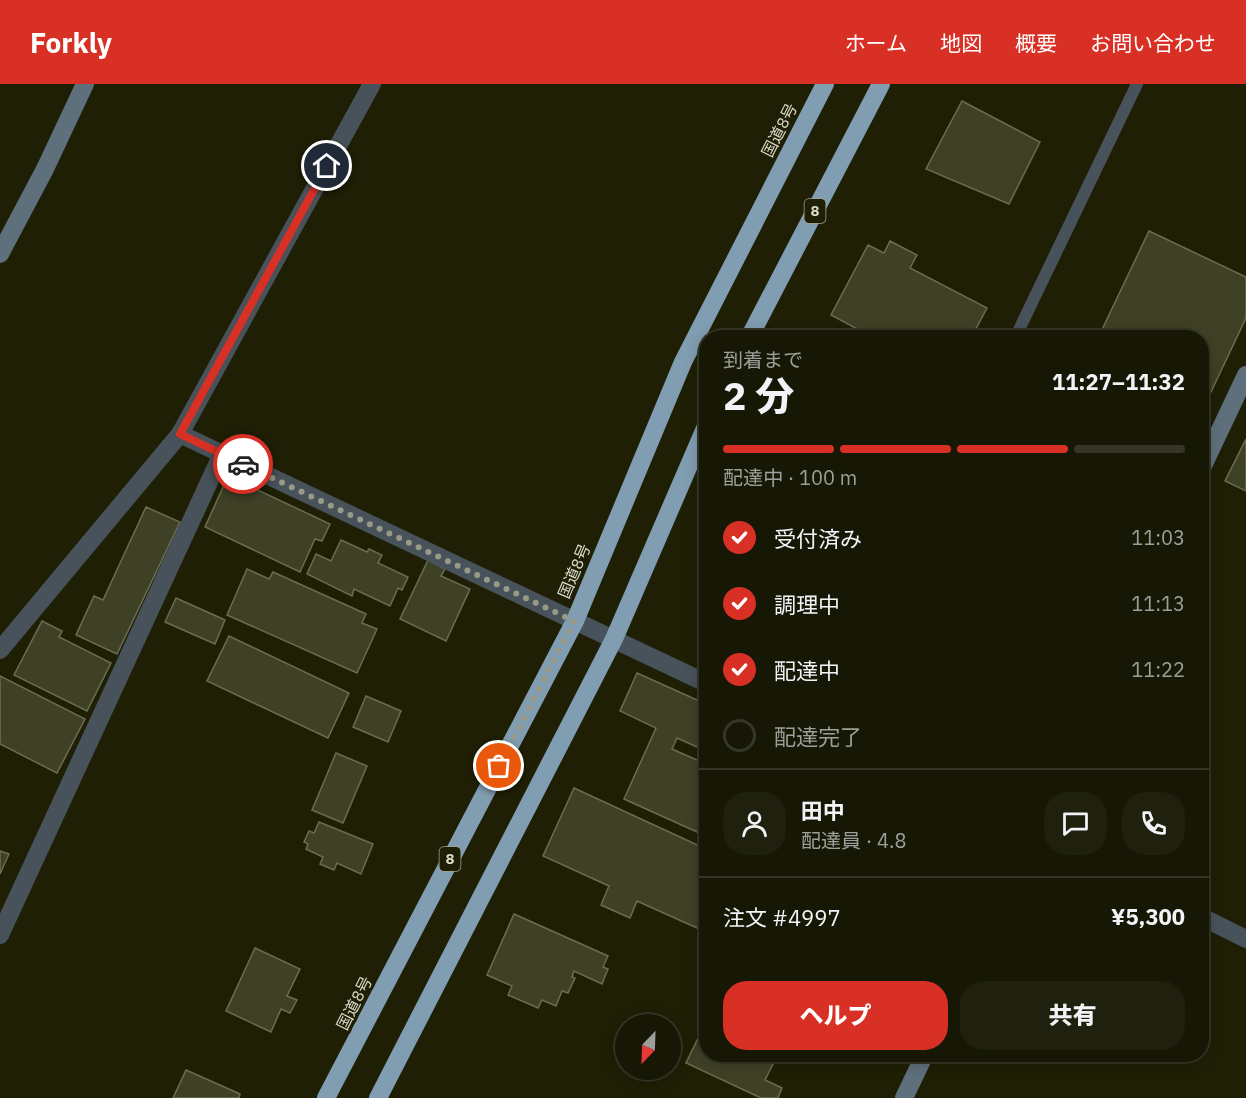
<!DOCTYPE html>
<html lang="ja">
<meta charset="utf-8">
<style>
body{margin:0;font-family:"IBM Plex Sans","Noto Sans JP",sans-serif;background:#1f200e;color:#f1f3f6;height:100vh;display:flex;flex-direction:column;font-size:22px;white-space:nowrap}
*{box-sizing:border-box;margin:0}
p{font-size:20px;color:#9e9f9a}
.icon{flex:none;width:33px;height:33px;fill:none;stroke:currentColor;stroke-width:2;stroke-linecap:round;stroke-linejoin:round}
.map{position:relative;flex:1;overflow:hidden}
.panel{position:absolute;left:699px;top:246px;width:510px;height:732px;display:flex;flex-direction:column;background:#161704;border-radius:24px;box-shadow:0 3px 15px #0003,0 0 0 2px #353626}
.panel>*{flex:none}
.needle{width:39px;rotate:203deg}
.controls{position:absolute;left:615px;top:930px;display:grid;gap:12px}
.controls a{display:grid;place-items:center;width:66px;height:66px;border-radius:50%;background:#161704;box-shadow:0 3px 15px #0003,0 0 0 2px #353626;font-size:30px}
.pin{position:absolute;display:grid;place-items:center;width:51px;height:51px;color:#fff;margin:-26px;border:3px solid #fff;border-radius:50%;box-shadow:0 2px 6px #0007}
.courier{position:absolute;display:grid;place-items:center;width:60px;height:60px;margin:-30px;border:4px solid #d93025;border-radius:50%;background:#fff;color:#222;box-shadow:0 2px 8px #0007}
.head em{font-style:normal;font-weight:800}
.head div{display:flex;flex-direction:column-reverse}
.head{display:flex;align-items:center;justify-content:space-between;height:102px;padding:0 24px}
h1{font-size:39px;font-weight:800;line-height:45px}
.bar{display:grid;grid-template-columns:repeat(4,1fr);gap:9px 6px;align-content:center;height:72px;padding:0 24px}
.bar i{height:8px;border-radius:4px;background:#353626}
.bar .current{background:#d93025}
.bar p{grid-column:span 4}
.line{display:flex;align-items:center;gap:15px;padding:0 24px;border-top:2px solid #353626}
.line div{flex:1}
.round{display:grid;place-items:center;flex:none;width:63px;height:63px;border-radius:24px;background:#1f200e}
ol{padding:0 24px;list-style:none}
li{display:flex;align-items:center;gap:18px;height:66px}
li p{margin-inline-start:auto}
li .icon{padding:6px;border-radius:50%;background:#d93025;color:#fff;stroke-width:4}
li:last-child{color:#9e9f9a}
li i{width:33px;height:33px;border:3px solid #353626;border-radius:50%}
.button{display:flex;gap:12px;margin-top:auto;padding:12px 24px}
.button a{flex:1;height:69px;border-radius:24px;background:#d93025;color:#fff;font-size:24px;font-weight:800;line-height:69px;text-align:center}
.button a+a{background:#1f200e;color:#f1f3f6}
header{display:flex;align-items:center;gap:36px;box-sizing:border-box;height:84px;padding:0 30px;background:#d93025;color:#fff}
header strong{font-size:28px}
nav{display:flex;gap:33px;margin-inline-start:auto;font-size:21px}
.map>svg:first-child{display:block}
</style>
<header>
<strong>Forkly</strong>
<nav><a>ホーム</a><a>地図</a><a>概要</a><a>お問い合わせ</a></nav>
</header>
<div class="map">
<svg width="1246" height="1014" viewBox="0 0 1246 1014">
<rect width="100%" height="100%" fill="#1e1f05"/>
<g fill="#3f4126" stroke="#6b6d51" stroke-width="1.5">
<path d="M962,17L1040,58L1009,120L926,85Z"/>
<path d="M1149,147L1246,193V234L1202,327V254H1098Z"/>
<path d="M890,157L917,171L910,184L987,224L971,254H874L831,231L868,161L884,169Z"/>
<path d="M1246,355V407L1225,397Z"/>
<path d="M228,392L330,440L322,457L315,455L300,488L205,443Z"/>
<path d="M146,423L180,438L117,570L76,551L94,512L103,516Z"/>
<path d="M341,456L367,468L369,465L382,471L378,479L408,493L402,506L398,504L390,522L354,505L352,512L307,490L316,470L331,477Z"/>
<path d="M428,476L445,485L441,492L470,505L446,557L400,535Z"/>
<path d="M247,485L269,495L273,488L366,530L362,539L377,545L357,589L227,531Z"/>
<path d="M176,514L225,536L215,560L165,538Z"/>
<path d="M42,537L62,547L59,553L111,579L87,627L14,591Z"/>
<path d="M229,552L349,609L328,654L207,597Z"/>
<path d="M637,589L697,616L701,610L706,612V641L697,663L677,654L672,665L706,680V752L624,715L656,644L620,627Z"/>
<path d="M0,592L85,635L57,689L0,660Z"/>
<path d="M366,612L401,627L388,658L353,643Z"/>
<path d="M336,669L367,682L343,739L312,726Z"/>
<path d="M574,704L706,765V848L637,817L630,834L601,821L609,802L543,772Z"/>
<path d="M319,738L373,760L361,790L337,779L334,786L320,780L323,773L306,765L308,760L304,758L309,747L314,749Z"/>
<path d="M0,767L9,770L0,790Z"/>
<path d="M514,830L608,872L603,883L608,885L602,900L574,887L572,893L575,894L568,909L562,907L556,922L542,916L538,924L508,911L512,902L487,891Z"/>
<path d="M255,864L300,885L287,912L297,916L290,929L281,925L271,948L226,927Z"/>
<path d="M702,946L706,949V970H753L773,980L765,996L782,1004L778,1014H761L686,979Z"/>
<path d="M186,986L240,1010L239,1014H173Z"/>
</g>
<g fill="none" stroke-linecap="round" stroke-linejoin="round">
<path stroke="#48525a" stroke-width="12" d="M1015,254L1137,0"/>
<g stroke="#48525a" stroke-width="18">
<path d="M180,350L706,599"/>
<path d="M0,566L180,350L372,0"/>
<path d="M1202,833L1246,855"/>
<path d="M0,851L222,370"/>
</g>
<g stroke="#5f707d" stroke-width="18">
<path d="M0,170L45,85L85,0"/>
<path d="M1202,384L1246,291"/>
<path d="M904,1014L925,970"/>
</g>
<g stroke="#819db1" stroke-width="18">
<path d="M749,254L881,0"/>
<path d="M326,1014L575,537L683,278L825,0"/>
<path d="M378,1014L614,555L706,342"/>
</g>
</g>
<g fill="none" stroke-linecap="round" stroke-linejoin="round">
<path stroke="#989986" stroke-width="6" stroke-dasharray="0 10.8" d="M243,380L574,537L499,682"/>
<path stroke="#d93025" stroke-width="8" d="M243,380L180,350L327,82"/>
</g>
<g text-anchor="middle" stroke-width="6" stroke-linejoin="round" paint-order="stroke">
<g fill="#1e1f05" stroke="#a2a390" stroke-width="1.5">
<rect x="804.5" y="115" width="21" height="24" rx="4.5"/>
<rect x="439.5" y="763" width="21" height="24" rx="4.5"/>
</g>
<g font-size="15" font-weight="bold" fill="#dadbcc">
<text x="815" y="132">8</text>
<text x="450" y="780">8</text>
</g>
<g font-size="16" fill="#dadbcc" stroke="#1e1f05">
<text transform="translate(779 46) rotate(-63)" y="6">国道8号</text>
<text transform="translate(574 487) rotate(-67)" y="6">国道8号</text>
<text transform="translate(354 919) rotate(-63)" y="6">国道8号</text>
</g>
</g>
</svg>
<div class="controls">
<a><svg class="needle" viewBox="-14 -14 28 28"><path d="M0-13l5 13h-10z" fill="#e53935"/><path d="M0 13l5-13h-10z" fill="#9e9f9a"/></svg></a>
</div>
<div class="pin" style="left:499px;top:682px;background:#ea580c"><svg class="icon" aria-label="bag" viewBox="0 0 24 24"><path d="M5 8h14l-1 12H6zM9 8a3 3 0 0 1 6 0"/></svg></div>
<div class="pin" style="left:327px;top:82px;background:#1f2937"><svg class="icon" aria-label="home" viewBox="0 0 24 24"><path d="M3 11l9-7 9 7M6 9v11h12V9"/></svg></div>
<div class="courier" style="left:243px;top:380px"><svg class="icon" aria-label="car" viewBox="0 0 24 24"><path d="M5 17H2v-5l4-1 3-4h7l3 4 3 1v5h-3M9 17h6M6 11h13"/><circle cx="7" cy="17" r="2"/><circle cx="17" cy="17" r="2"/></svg></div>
<section class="panel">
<div class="head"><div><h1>2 分</h1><p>到着まで</p></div><em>11:27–11:32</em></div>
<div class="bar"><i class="current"></i><i class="current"></i><i class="current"></i><i></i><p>配達中 · 100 m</p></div>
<ol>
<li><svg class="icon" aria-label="check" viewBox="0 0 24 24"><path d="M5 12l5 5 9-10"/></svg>受付済み<p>11:03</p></li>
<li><svg class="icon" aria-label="check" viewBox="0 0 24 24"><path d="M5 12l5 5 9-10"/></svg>調理中<p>11:13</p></li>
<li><svg class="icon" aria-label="check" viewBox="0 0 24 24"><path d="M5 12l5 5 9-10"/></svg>配達中<p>11:22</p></li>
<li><i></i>配達完了</li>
</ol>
<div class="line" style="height:108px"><a class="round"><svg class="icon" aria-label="person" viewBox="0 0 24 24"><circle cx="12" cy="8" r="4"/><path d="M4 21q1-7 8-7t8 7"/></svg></a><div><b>田中</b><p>配達員 · 4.8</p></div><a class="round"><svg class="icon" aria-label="chat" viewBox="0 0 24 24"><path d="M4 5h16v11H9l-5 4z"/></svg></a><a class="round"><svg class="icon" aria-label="phone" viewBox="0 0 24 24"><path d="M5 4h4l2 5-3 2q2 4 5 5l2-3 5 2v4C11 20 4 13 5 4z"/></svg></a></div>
<div class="line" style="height:78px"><div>注文 #4997</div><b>¥5,300</b></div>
<div class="button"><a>ヘルプ</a><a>共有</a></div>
</section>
</div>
